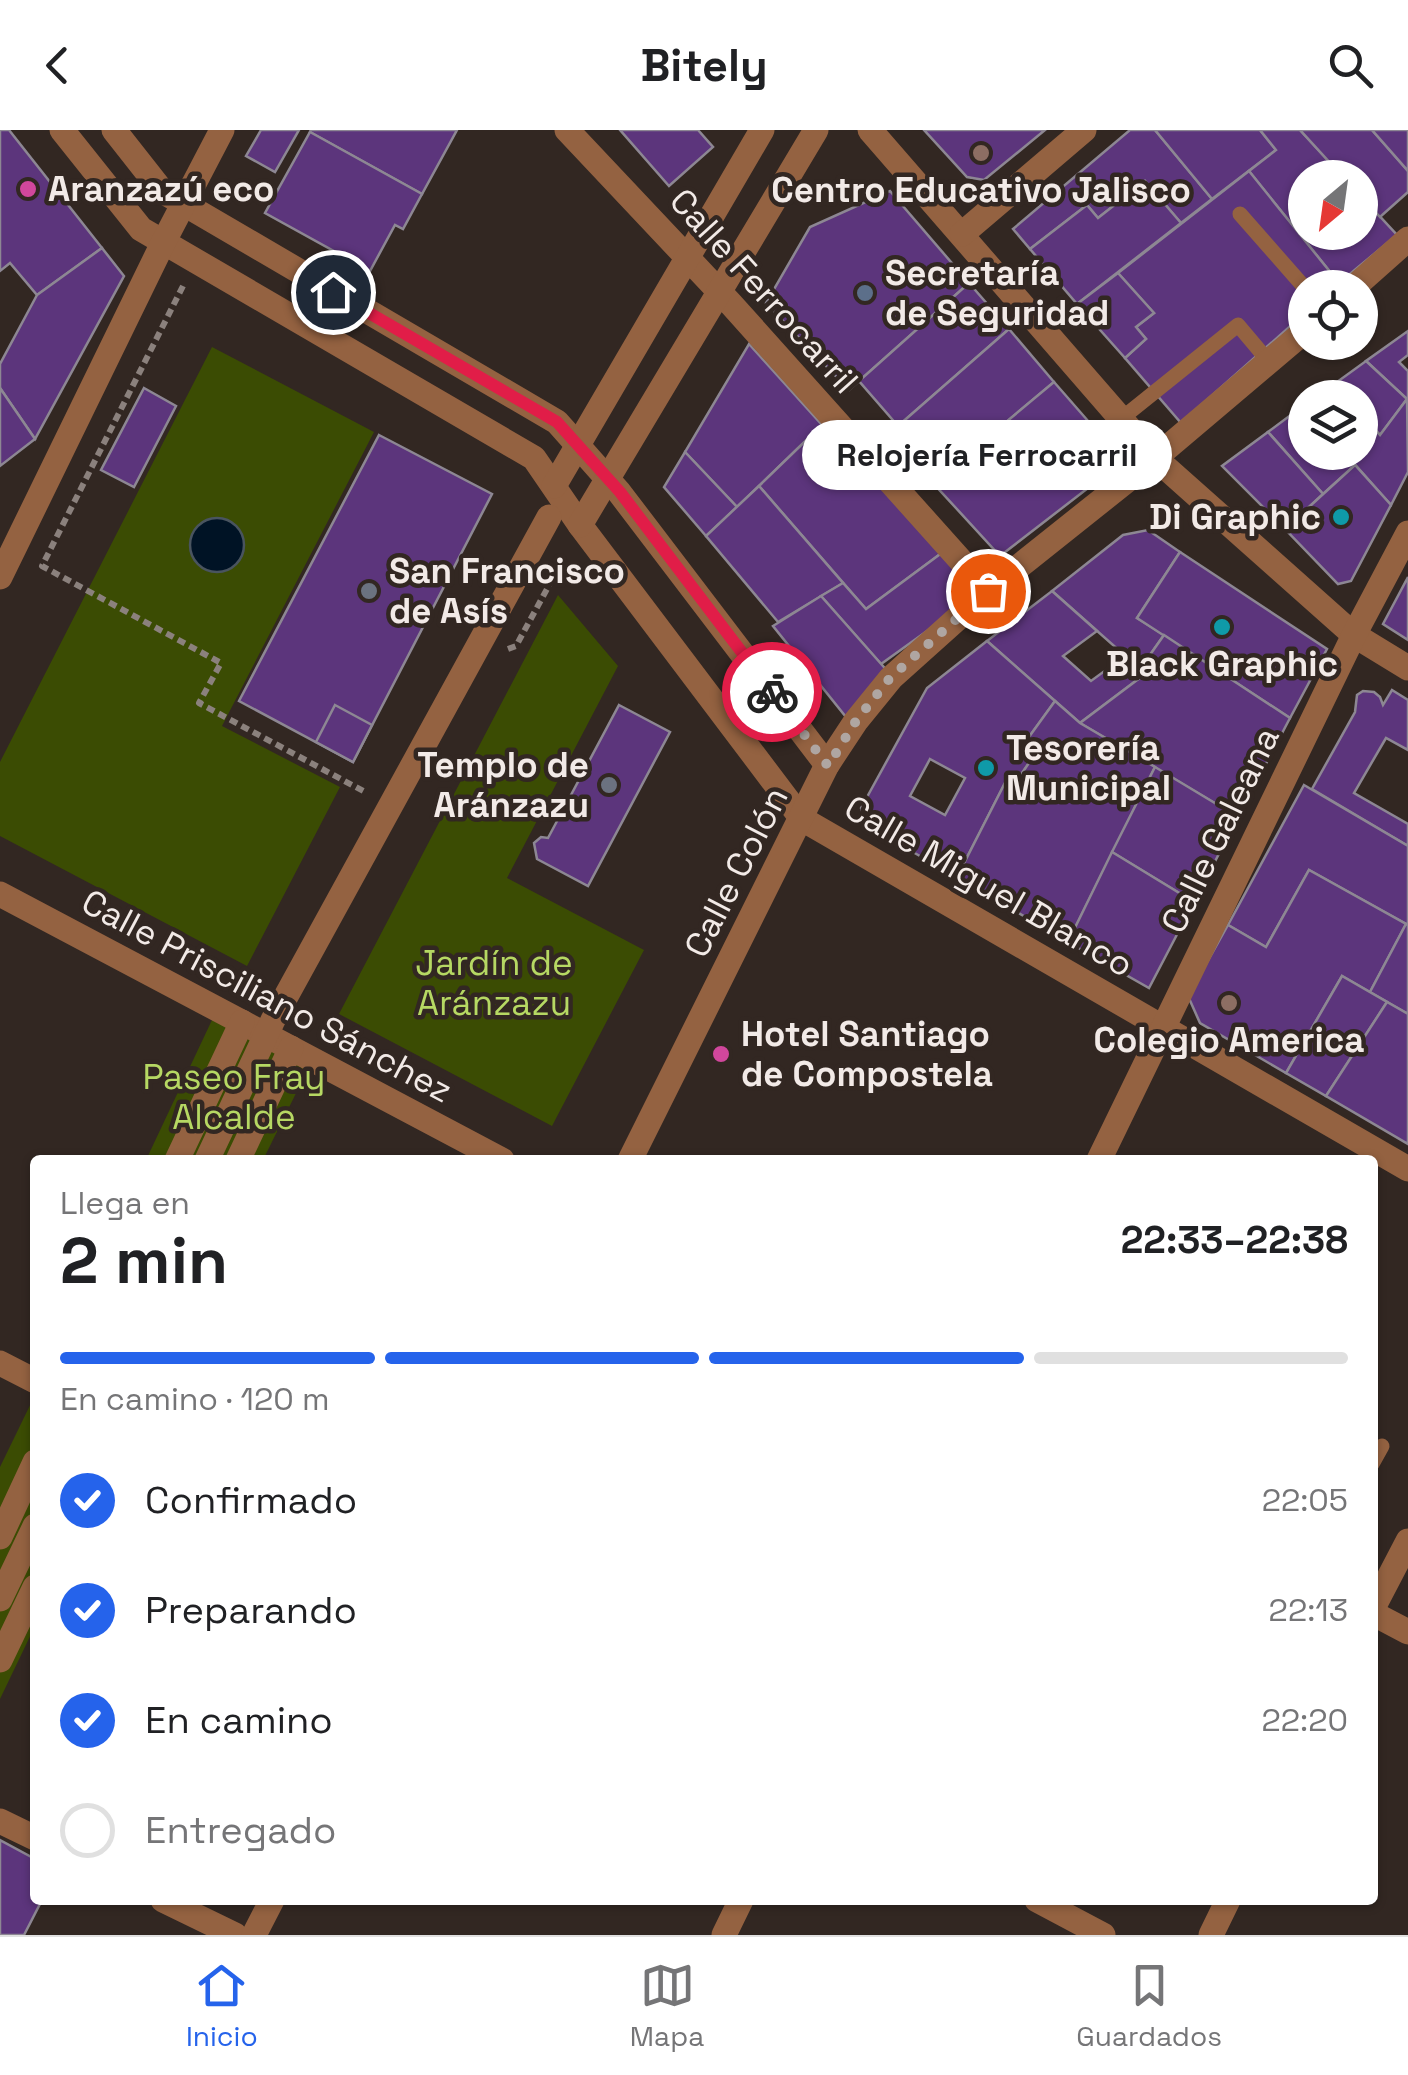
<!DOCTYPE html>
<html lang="es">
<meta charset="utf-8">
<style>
body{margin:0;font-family:"Space Grotesk",sans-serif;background:#f2f2f2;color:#202124;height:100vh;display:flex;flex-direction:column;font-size:38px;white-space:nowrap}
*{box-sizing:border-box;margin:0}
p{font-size:32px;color:#757577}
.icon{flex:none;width:55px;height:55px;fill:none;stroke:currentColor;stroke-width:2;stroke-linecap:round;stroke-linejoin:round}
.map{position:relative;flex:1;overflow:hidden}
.side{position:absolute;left:30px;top:1025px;width:1348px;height:750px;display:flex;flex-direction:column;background:#fff;border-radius:10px;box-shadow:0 2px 8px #0004}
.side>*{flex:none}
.needle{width:65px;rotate:209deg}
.buttons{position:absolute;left:1288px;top:30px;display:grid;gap:20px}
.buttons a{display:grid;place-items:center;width:90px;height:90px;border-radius:50%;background:#fff;box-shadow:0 2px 8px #0004;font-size:50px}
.pin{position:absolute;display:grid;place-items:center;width:85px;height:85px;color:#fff;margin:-42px;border:5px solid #fff;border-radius:50%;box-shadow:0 2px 10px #0007}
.courier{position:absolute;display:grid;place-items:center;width:100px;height:100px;margin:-50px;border:8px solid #e11d48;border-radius:50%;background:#fff;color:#222;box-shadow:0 2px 12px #0007}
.bubble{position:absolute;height:70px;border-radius:35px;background:#fff;box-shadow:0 2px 8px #0004;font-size:32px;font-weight:600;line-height:70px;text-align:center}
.head em{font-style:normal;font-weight:600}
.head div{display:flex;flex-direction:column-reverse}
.head{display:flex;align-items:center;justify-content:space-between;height:170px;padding:0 30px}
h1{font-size:65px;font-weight:600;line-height:75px}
.bar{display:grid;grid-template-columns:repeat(4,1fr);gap:15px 10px;align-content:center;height:120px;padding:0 30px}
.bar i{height:12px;border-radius:8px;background:#e0e0e0}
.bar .current{background:#2563eb}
.bar p{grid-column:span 4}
ol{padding:0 30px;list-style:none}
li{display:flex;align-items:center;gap:30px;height:110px}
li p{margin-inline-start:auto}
li .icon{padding:10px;border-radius:50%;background:#2563eb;color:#fff;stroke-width:4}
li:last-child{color:#757577}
li i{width:55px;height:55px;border:5px solid #e0e0e0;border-radius:50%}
header{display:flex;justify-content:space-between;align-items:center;height:130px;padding:0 30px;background:#fff;font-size:45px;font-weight:600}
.tab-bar{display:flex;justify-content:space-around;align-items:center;height:140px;border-top:2px solid #e0e0e0;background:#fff;font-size:28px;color:#757577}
.tab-bar a{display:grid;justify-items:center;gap:5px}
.tab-bar .current{color:#2563eb}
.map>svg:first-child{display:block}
</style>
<header><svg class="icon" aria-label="back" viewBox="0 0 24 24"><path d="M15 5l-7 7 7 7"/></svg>Bitely<svg class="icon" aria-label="search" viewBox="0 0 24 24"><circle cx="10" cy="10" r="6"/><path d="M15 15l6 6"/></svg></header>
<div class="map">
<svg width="1408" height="1805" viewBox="0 0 1408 1805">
<rect width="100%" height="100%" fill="#322722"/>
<g fill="#3b4c03">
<path d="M212,217L374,302L222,596L340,657L247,836L0,706V632Z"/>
<path d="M558,465L618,536L507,748L644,820L552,996L339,884Z"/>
<path d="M212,890L308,939L263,1030H146Z"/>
<path d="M35,1265V1496L0,1569V1337Z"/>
</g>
<circle fill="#001325" stroke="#49545f" stroke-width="2.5" cx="217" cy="415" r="27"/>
<g fill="#5c357c" stroke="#8d8793" stroke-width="2.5" fill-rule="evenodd">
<path d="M0,0H9L102,118L37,165L10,133L0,141Z"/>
<path d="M261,0H299L275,42L246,26Z"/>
<path d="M311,0H457L422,64L310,2Z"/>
<path d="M620,0H698L713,17L669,56Z"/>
<path d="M924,0H1045L984,50L967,47Z"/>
<path d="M1130,0H1155L1212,69L1181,93L1145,51L1098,88L1087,75L1030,119L1013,99Z"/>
<path d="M1155,0H1260L1276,20L1212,69Z"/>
<path d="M1260,0H1300L1344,48H1305V102H1360V65L1397,105L1339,153L1249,41L1276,20Z"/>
<path d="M1300,0H1372L1408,41V62L1380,87L1360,65V48H1344Z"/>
<path d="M1372,0H1408V41Z"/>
<path d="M310,2L422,64L403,99L395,95L370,141L265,83Z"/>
<path d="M1249,41L1339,153L1334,158H1305V183L1181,293L1125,228L1146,209L1136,197L1154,183L1118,143Z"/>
<path d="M1145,51L1181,93L1077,174L1030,119L1087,75L1098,88Z"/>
<path d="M890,61L969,153L849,260L766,173L810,97Z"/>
<path d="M102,118L124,146L35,309L0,258V234L37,165Z"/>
<path d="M1118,143L1154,183L1136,197L1146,209L1125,228L1077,174Z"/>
<path d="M969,153L1009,199L898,296L859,251Z"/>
<path d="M1009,199L1054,252L942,346L898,296Z"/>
<path d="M1408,201V225L1399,232L1408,241V270L1366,231Z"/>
<path d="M749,214L822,295L737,377L685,322Z"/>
<path d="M1366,231L1407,269L1380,305L1360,283V268H1315Z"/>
<path d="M1054,252L1123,331L1000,426L933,353Z"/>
<path d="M0,258L35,309L0,336Z"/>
<path d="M144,258L176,276L134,357L101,340Z"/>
<path d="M1407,269L1408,342L1391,375L1344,322H1360V283L1380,305Z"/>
<path d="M1303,276L1305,322H1344L1355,335L1323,364L1268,302Z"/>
<path d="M822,295L943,422L866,479L759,356Z"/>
<path d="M1268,302L1323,364L1285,399L1222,336Z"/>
<path d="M379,305L492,364L353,632L239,571Z"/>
<path d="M685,322L737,377L706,406L664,357Z"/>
<path d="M1355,335L1391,375L1351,451L1338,454L1285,399Z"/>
<path d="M759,356L843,453L778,492L706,406Z"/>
<path d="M1148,400L1180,422L1137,488L1164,505L1140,539L1052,461L1123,405Z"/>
<path d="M943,422L980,463L881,534L821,466L843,453L866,479Z"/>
<path d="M1180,422L1327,519L1290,588L1137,488Z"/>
<path d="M1408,447V510L1383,494Z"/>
<path d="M1052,461L1097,501L1063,526L1091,551L1125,526L1145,544L1080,593L987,511Z"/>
<path d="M821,466L890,544L850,592L773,496Z"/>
<path d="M1164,505L1290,588L1238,687L1080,593L1145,544L1140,539Z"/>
<path d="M987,511L1055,571L1021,618L1033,627L1016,652L1008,647L957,747L867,696L861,678L927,558ZM930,629L965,648L945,685L910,666Z"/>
<path d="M1392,560L1408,570V620L1386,608L1354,663L1408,694V716L1312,659L1355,582L1357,565L1363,561L1374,562L1380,567L1383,575Z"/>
<path d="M1055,571L1080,593L1155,637L1068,812L957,747L1008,647L1016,652L1033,627L1021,618Z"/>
<path d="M335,575L372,595L353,632L316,612Z"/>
<path d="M619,575L670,602L588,756L537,729L534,713L541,707L548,708Z"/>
<path d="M1155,637L1238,687L1194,772L1112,722Z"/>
<path d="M1304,655L1408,716V795L1309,740L1266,817L1228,795Z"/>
<path d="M1112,722L1194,772L1149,858L1068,812Z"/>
<path d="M1309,740L1406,794L1370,862L1342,846L1286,943L1200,893L1188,866L1228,795L1266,817Z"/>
<path d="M1406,794L1408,795V884L1370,862Z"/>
<path d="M1342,846L1387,872L1326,966L1286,943Z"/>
<path d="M1387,872L1408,884V1014L1326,966Z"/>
<path d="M0,1710L35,1729V1770H42L24,1805H0Z"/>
</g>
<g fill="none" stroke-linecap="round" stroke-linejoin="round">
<g stroke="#8b817d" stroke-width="6" stroke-dasharray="8 5" stroke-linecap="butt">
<path d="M183,156L42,436L221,533L199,573L367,663"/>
<path d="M508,519L516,516L553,448L572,443L575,437"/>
</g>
<g stroke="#946241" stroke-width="15">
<path d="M1240,84L1305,158"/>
<path d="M1121,289L1238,195L1270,233"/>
<path d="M1372,1334L1382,1316"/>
</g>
<g stroke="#946241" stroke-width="25">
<path d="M62,0L141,99L534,328L580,395L802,689L1408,1039"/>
<path d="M114,0L162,61L557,292L619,362L827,635"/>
<path d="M567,0L731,174L988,461"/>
<path d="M870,0L1155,328L1354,505L1408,538"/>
<path d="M962,104L1084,0"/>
<path d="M1353,158L1408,109"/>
<path d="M554,356L762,0"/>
<path d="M580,395L816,0"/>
<path d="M0,447L163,113L222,0"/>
<path d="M0,764L502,1030"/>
<path d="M177,1030L242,892"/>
<path d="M207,1030L273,890L549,387"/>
<path d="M238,1030L291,918"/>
<path d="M630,1030L827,635L856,591L891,548L988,461L1155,328L1305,201"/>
<path d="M1099,1030L1354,505L1408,403"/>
<path d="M0,1233L35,1251"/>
<path d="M0,1407L35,1332"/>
<path d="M0,1469L35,1396"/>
<path d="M1372,1480L1408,1411"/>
<path d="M1372,1483L1408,1502"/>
<path d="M0,1530L35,1457"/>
<path d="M0,1691L35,1708"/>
<path d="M163,1770L235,1805"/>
<path d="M1037,1770L1103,1805"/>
<path d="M254,1805L272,1770"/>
<path d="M724,1805L741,1770"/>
<path d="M1211,1805L1228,1770"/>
</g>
</g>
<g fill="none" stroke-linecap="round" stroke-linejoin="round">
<path stroke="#afa6a2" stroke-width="10" stroke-dasharray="0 18" d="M772,562L828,636L856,591L890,548L988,461"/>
<path stroke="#e11d48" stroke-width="12" d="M333,162L557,292L620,362L772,562"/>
</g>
<g fill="#8d6e63" stroke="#322722" stroke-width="4">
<circle cx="981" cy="23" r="10"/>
<circle cx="1229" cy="873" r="10"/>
</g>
<g fill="#d1479c" stroke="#322722" stroke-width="4">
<circle cx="28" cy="59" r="10"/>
<circle cx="721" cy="924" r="10"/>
</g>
<circle fill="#5c6f8a" stroke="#322722" stroke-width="4" cx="865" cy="163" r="10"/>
<g fill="#0f9aa8" stroke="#322722" stroke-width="4">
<circle cx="1341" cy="387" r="10"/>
<circle cx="1222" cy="497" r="10"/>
<circle cx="986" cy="638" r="10"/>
</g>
<g fill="#6b7280" stroke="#322722" stroke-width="4">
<circle cx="369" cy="461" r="10"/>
<circle cx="609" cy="655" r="10"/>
</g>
<g text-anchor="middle" stroke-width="9" stroke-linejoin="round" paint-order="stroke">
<g font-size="35" font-weight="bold" fill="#f2eae7" stroke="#322722" text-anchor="start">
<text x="48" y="71">Aranzazú eco</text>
<text x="981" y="72" text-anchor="middle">Centro Educativo Jalisco</text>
<text x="885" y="155">Secretaría<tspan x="885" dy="40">de Seguridad</tspan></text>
<text x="1321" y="399" text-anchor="end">Di Graphic</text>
<text x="389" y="453">San Francisco<tspan x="389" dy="40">de Asís</tspan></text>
<text x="1222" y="546" text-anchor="middle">Black Graphic</text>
<text x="1006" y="630">Tesorería<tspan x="1006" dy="40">Municipal</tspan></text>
<text x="589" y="647" text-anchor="end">Templo de<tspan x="589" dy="40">Aránzazu</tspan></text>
<text x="741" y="916">Hotel Santiago<tspan x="741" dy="40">de Compostela</tspan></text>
<text x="1229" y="922" text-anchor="middle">Colegio America</text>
</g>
<g font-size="35" fill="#f2eae7" stroke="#322722">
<text transform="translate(764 161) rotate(48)" y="12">Calle Ferrocarril</text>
<text transform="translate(1220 700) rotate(-64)" y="12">Calle Galeana</text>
<text transform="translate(736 742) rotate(-63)" y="12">Calle Colón</text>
<text transform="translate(989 756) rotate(30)" y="12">Calle Miguel Blanco</text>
<text transform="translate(267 866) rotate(28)" y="12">Calle Prisciliano Sánchez</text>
</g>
<g font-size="35" fill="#b6d863" stroke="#322722">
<text x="494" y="845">Jardín de<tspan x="494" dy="40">Aránzazu</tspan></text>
<text x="234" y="959">Paseo Fray<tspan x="234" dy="40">Alcalde</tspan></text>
</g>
</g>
</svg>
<div class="buttons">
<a><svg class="needle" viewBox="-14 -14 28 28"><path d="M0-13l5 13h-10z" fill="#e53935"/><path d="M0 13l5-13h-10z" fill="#757577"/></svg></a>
<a><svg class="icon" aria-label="locate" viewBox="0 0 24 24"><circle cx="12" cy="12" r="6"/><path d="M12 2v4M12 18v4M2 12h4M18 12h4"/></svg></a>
<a><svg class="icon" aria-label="layers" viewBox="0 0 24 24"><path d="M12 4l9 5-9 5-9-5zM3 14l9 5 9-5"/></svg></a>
</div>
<div class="pin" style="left:988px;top:461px;background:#ea580c"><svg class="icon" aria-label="bag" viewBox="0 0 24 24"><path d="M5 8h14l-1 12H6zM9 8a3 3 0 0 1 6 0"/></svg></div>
<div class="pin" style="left:333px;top:162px;background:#1f2937"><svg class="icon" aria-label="home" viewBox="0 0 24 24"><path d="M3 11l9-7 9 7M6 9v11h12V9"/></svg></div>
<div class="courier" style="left:772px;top:562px"><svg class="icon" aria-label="bike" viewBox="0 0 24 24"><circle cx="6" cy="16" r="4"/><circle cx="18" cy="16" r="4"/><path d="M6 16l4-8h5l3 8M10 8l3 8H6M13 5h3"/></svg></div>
<div class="bubble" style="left:802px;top:290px;width:370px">Relojería Ferrocarril</div>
<section class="side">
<div class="head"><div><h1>2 min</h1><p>Llega en</p></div><em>22:33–22:38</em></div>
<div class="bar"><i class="current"></i><i class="current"></i><i class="current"></i><i></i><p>En camino · 120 m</p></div>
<ol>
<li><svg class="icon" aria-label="check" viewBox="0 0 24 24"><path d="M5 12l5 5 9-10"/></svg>Confirmado<p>22:05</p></li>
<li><svg class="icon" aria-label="check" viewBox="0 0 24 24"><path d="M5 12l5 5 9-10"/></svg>Preparando<p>22:13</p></li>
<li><svg class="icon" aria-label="check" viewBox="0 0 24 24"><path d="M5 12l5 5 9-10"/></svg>En camino<p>22:20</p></li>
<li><i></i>Entregado</li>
</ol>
</section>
</div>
<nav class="tab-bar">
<a class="current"><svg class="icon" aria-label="home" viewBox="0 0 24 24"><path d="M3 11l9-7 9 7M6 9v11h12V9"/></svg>Inicio</a>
<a><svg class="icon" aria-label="map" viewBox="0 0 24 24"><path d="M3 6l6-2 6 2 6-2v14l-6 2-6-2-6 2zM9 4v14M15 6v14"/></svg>Mapa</a>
<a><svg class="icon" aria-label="saved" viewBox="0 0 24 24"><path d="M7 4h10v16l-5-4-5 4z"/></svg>Guardados</a>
</nav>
